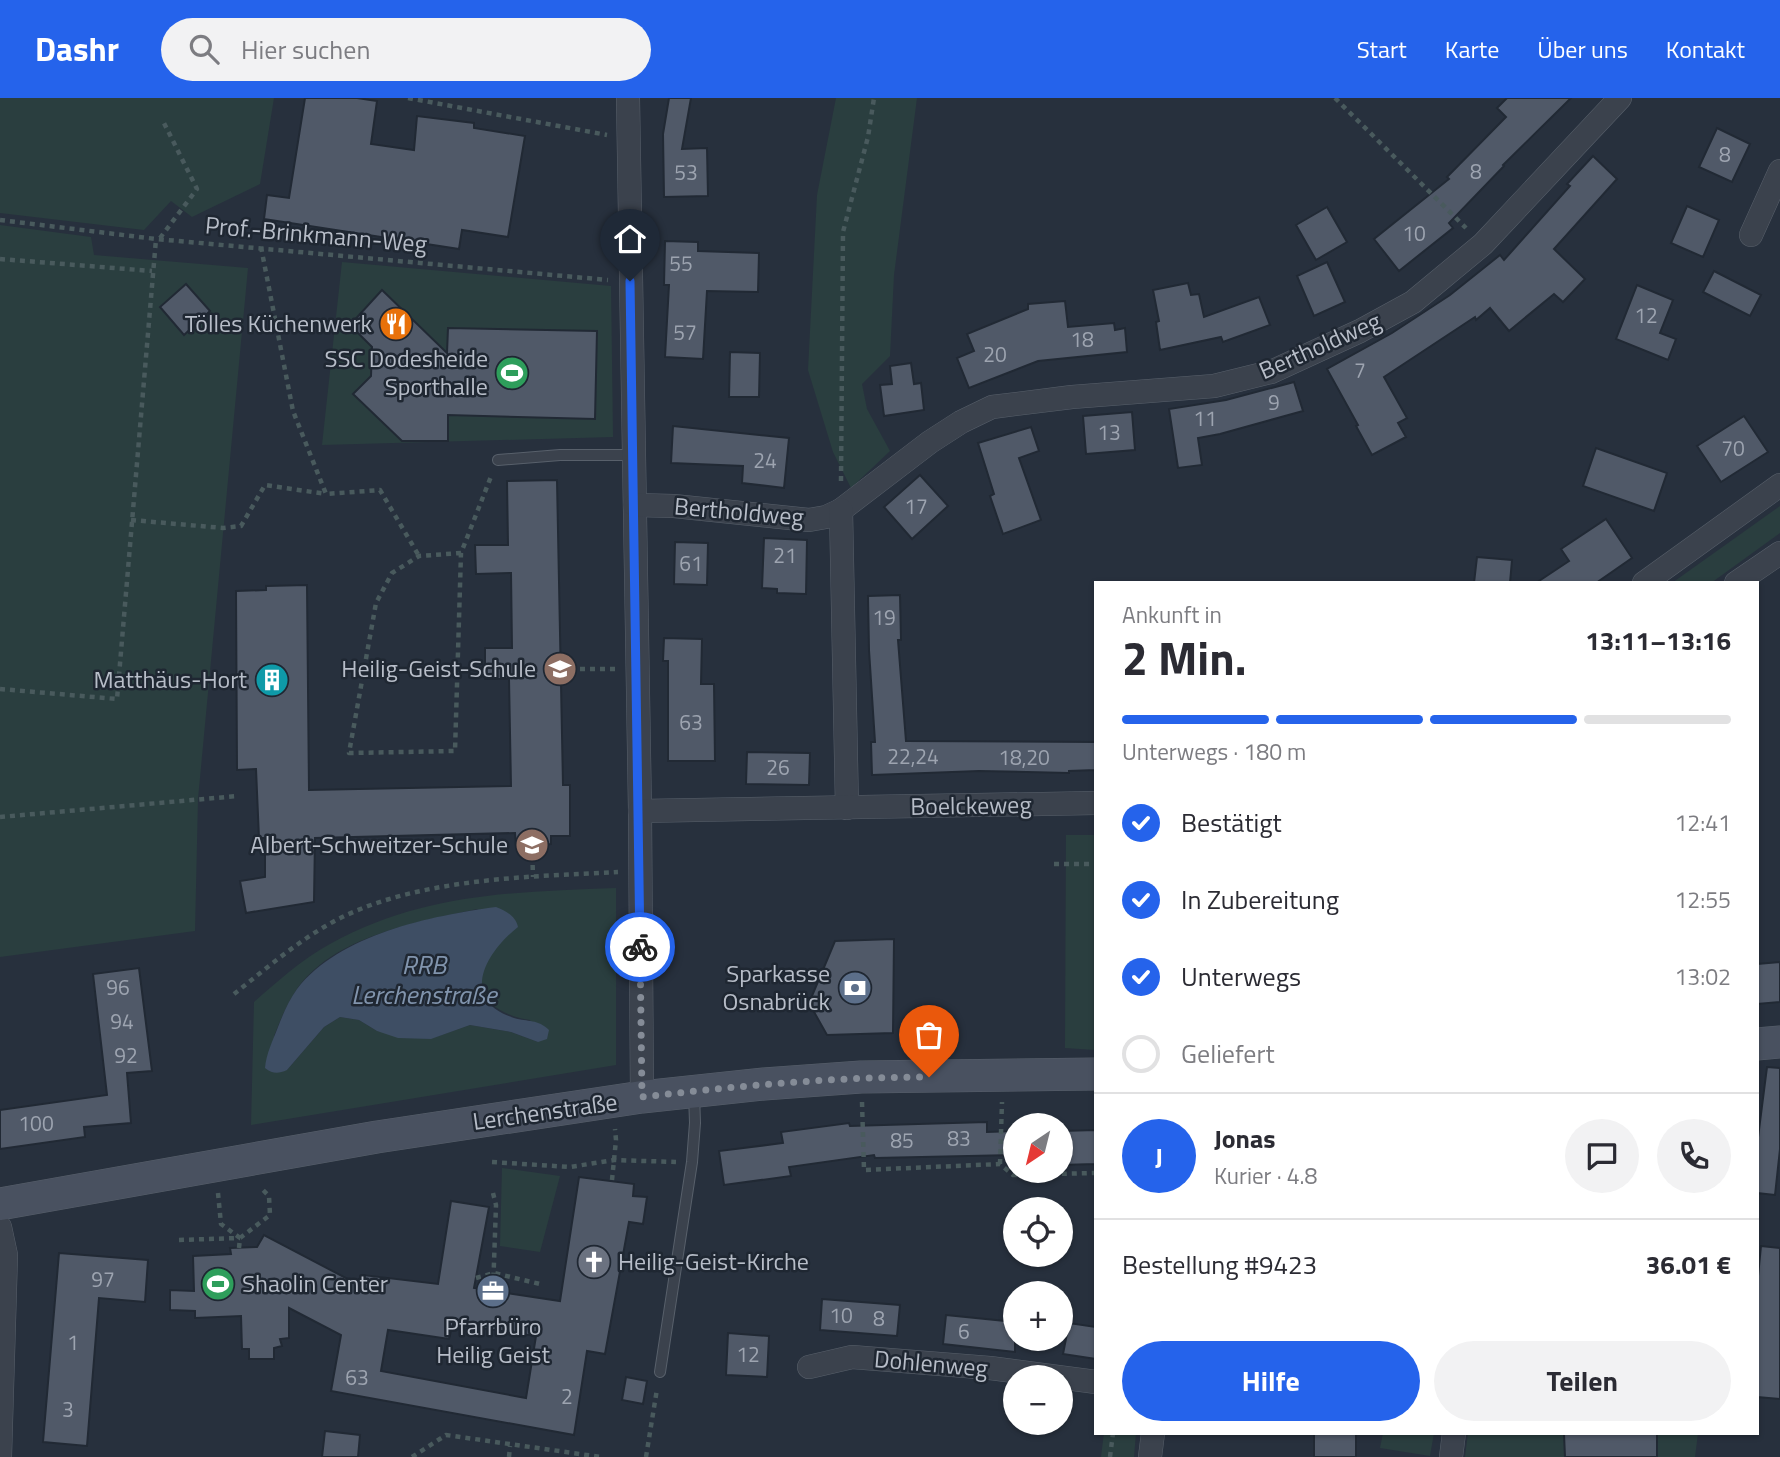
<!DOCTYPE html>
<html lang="de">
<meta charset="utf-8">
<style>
body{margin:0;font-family:"Titillium Web",sans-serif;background:#f2f2f3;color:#2b2b33;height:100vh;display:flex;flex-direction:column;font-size:26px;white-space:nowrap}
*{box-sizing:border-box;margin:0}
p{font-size:23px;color:#7c7c81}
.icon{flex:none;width:38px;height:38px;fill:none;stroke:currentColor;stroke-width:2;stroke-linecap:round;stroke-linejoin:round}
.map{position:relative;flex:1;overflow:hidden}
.drawer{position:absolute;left:1094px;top:483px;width:665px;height:854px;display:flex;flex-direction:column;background:#fff;border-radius:0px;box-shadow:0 2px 5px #0004}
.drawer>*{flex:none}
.needle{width:46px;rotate:215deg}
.tools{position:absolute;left:1003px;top:1015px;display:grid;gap:14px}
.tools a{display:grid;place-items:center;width:70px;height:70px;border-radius:50%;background:#fff;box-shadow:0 2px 5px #0004;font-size:35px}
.pin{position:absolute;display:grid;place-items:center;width:60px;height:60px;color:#fff;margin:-72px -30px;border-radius:50% 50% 50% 0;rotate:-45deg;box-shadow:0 0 7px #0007}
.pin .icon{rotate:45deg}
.courier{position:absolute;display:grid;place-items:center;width:70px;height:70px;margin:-35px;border:5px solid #2563eb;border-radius:50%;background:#fff;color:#222;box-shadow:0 2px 9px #0007}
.summary em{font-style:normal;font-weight:700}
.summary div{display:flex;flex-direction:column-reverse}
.summary{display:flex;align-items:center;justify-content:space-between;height:119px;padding:0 28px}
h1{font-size:46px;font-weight:700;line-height:52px}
.bar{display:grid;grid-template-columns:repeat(4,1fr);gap:10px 7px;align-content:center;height:84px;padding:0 28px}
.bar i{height:9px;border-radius:5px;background:#e1e1e2}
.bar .on{background:#2563eb}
.bar p{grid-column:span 4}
.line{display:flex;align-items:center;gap:18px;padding:0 28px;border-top:2px solid #e1e1e2}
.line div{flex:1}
.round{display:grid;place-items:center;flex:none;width:74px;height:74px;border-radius:37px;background:#f2f2f3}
ol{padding:0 28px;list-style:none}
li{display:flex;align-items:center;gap:21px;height:77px}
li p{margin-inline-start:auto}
li .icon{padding:7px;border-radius:50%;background:#2563eb;color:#fff;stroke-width:4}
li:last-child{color:#7c7c81}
li i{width:38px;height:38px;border:4px solid #e1e1e2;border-radius:50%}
.primary-button{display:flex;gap:14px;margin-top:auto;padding:14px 28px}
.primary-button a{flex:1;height:80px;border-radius:42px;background:#2563eb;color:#fff;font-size:28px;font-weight:700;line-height:80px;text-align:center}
.primary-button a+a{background:#f2f2f3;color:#2b2b33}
header{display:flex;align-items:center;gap:42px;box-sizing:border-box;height:98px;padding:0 35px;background:#2563eb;color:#fff}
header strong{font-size:33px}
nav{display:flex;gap:38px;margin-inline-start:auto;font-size:24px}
.search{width:490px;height:63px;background:#f2f2f3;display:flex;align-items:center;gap:18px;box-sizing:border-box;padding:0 24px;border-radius:38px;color:#7c7c81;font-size:26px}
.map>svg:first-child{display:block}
</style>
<header>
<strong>Dashr</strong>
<div class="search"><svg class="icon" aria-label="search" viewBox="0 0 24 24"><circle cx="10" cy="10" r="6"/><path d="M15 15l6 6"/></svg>Hier suchen</div>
<nav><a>Start</a><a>Karte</a><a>Über uns</a><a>Kontakt</a></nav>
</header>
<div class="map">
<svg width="1780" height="1359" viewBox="0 0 1780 1359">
<rect width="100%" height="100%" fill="#27303d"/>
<g fill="#2a3e3f" fill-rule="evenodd">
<path d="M0,0H274L260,86L192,119L171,103L144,132L0,115Z"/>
<path d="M836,0H917L894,177L890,258L862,286L867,311L890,353L851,390L833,354L808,272L817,97Z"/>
<path d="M0,127L91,139L94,157L248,170L198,701L195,833L0,859Z"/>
<path d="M342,164L611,188L613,339L322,347Z"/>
<path d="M1780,408V435L1711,485H1672Z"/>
<path d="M1066,737H1095V952L1065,950Z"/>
<path d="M616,790V967L251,1027L254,904C278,883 302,861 330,846C423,795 513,794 616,790ZM477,811L503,841C496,850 484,862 482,874C475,904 506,919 530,922L538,944L511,934L470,927L430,941L377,933L359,922L340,919L324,929L287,972L274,938C280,923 286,908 295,894C331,838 418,824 477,811Z"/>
<path d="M502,1070L560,1078L540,1154L500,1148Z"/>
<path d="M1104,1335H1136L1134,1359H1101Z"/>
<path d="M1383,1335H1434L1430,1358L1380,1350Z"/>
<path d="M1468,1335H1698L1695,1359H1465Z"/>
</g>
<path fill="#3e4e64" d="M496,809C506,813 516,818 518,829C486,854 458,902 514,920C528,924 538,921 549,932L547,941L538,944L511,934L470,927L431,941L398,940L377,933L359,922L340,919L324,929L287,972C278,976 273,976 265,970C266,956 273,942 278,929C283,916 289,902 297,891C340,836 430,818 496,809Z"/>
<g fill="#505968" stroke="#212934" stroke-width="2" fill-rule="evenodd">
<path d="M305,0H357L377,3L371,46L414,52L417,18L474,25V30L525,38L508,139L462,132L459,151L264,121L267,97L289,100Z"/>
<path d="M669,0H691L682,51L707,50L708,98L664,99L663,36Z"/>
<path d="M1507,0H1571L1503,67L1504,68L1449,125L1453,130L1399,173L1374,141L1449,81L1447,79L1506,19L1497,10Z"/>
<path d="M1717,30L1750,46L1732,84L1699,69Z"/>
<path d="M1593,58L1617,81L1554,151L1585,181L1563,204L1554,196L1509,233L1490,210L1476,222L1475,219L1384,279L1407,320L1398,325L1406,339L1372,357L1356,328L1358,327L1327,271L1392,235L1450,197L1500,157L1504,162L1570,88L1567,86Z"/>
<path d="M1687,108L1719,122L1703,159L1671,145Z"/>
<path d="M1327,109L1347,144L1316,162L1296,127Z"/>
<path d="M665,143L698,144V153L759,155L758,194L707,193L703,261L665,259L669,187H664Z"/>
<path d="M1327,164L1345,204L1314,218L1297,178Z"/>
<path d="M1714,173L1761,197L1750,218L1703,194Z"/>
<path d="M1188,185L1191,197L1199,196L1204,219L1259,199L1270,227L1223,244L1221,239L1160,252L1156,224L1159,223L1153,192Z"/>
<path d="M186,186L210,213L184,237L160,209Z"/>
<path d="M1637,187L1673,202L1660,235L1676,241L1668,262L1616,241Z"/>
<path d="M382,192L447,255L448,230L597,233L595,321L448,317V343H402L353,296L371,278L372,249L350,227Z"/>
<path d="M1065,203L1068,229L1114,225L1115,232L1125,230L1127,254L1038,263L969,290L957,260L974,253L967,236L1028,211V206Z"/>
<path d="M730,254L760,255L759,299H729Z"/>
<path d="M911,265L914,286L921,285L924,312L884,318L880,287L892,286L890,268Z"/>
<path d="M1294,284L1303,313L1220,336L1198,340L1202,367L1178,370L1169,311L1226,302Z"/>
<path d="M1132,314L1135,352L1086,356L1083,318Z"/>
<path d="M1744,318L1768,354L1721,384L1697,348Z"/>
<path d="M673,328L789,340L784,390L742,385L743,368L671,365Z"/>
<path d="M1031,329L1039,353L1019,360L1041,422L1003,436L990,398L994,396L978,345Z"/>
<path d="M1596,350L1667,375L1654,413L1583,388Z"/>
<path d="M920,377L948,408L912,441L884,409Z"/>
<path d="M557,382L563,687H570V738H551V746L516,748L515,735L315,740L314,804L246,815L240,783L265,779V740H259L256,671L237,672L236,493L266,492V488L307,487L309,692L511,688L509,581H485V550H512L511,475L476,476L475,447H508L507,383Z"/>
<path d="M1606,421L1632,460L1596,485H1536L1569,463L1561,451Z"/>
<path d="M764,440L807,442L806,496L777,495V491L762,490Z"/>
<path d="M675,444L708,445L707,487L674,486Z"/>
<path d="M1477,459L1512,462L1510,485H1474Z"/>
<path d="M900,497L901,542H898L906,643L1096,644V672L1069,673V675L979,673L872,677L871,644H875L869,552L868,498Z"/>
<path d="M664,540L702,541L701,586H714L715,663H668V563H663Z"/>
<path d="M747,654L810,655L809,687L746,686Z"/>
<path d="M894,841L893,935L827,937L809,905L835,843Z"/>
<path d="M1780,864V904L1757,906V866Z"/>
<path d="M139,870L152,973L127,975L131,1025L84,1029L85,1039L0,1051V1012L107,997L93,876Z"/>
<path d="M1767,969L1780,970V1051L1775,1097L1757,1095V1047Z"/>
<path d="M987,1024V1034L1015,1033V1057L875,1060L874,1057L789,1069L791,1078L724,1087L719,1053L783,1045L781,1034L849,1025L850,1028Z"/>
<path d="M1096,1032V1066L1060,1067V1033Z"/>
<path d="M579,1079L634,1086L633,1098L647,1099L643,1126L629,1124L605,1256L587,1253L574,1337L331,1293L341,1237L289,1210V1240L280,1241L282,1248L274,1250V1261H249V1251H242L241,1218L195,1220V1213L170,1212V1192L194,1193L193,1158L231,1156L230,1150L257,1149L264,1137L361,1188L363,1177L438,1186L451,1103L489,1109L474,1190L560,1203ZM453,1226L536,1238L526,1300L381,1273L388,1232L449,1241Z"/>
<path d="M1761,1148L1780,1150V1301L1757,1299V1188Z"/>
<path d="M59,1155L148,1162L145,1204L99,1200L87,1348L43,1344Z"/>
<path d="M822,1201L900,1207L897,1238L820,1232Z"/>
<path d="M946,1217L1015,1224V1254L943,1246Z"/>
<path d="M1069,1225L1096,1229V1261L1063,1256Z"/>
<path d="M728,1235L769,1238L767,1279L726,1277Z"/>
<path d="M626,1279L647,1283L643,1306L622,1302Z"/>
<path d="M325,1333L360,1337L358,1359H322Z"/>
<rect x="1314" y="1335" width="42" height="24"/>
<path d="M1657,1335V1359H1565L1564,1336Z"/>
</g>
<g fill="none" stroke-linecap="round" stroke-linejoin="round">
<defs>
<g id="lane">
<path d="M498,362L560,357H634"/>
<path d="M660,1274L692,1064L695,1025L694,996"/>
</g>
<g id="street">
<path d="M628,0L640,713L642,999"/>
<path d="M1751,137L1780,73"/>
<path d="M635,407L674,408L809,422L826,419L841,412L930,344L961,324L992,309L1072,299L1214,288L1271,274L1360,233L1413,204L1483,146L1620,0"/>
<path d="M841,412L847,710"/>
<path d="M1644,485L1780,387"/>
<path d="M1736,485L1780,455"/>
<path d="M640,713L1096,705"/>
<path d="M0,1129L6,1157L0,1359"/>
<path d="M809,1269L852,1259L990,1270L1096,1284"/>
<path d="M1150,1359L1153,1335"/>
<path d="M1451,1359L1454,1335"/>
</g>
<g id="secondary">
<path d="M1757,946L1780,944"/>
<path d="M0,1106L377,1039L642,999L764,986L861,979L1096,976"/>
</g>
</defs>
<use href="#lane" stroke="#58606b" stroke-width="12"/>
<use href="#street" stroke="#58606b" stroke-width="24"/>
<use href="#secondary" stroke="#58606b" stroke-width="33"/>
<g stroke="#495a5d" stroke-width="4.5" stroke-dasharray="5 5" stroke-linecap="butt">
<path d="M408,0L607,37"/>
<path d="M1335,0L1466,130"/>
<path d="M0,122L156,141L608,182"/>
<path d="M160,140L197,91L164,25"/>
<path d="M261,149L293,313L326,396L380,392L419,458"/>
<path d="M0,161L152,173"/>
<path d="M841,383L843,134L868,39L874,0"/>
<path d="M131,422L223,430L241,428L265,387L326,396"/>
<path d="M461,455L419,458L392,475L376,505L349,655L455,653L461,455L492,376"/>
<path d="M560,571H616"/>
<path d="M0,591L117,601L156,141"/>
<path d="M0,719L238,698"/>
<path d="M532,747L533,779"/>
<path d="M1054,766H1096"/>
<path d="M234,896C263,873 292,848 324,829C405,780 526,779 618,774"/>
<path d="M862,1004L864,1072L1000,1066L1013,1077L1096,1075"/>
<path d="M492,1064L570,1069L614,1062L676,1064"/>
<path d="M1000,1066L1002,1004"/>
<path d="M612,1082L616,1042L615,1031"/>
<path d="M218,1095L221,1126L240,1140"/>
<path d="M493,1095L496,1107L493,1193"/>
<path d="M179,1142L240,1140"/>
<path d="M239,1150L240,1140L270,1117L269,1098L260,1089"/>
<path d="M476,1180L494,1175L540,1186"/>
<path d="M412,1359L446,1337L601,1359"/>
<path d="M509,1359L510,1348"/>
<path d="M646,1359L657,1291"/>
<path d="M1110,1359L1113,1335"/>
</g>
<use href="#lane" stroke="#3b424d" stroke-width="10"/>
<use href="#street" stroke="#3b424d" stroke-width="23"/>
<use href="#secondary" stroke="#495160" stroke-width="32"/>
</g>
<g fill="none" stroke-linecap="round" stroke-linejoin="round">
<path stroke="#858c97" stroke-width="7" stroke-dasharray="0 12.6" d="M640,849L642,999C738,988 833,979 929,979"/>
<path stroke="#2563eb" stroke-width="9" d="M630,183L640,849"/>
</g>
<defs>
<symbol id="restaurant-disc" viewBox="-11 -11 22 22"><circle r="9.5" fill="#e8710a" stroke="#1f2732"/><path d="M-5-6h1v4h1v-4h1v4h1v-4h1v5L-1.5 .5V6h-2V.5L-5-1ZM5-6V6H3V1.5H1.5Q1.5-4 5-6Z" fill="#fff"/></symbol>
<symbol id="stadium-disc" viewBox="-11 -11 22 22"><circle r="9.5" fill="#2e9e5b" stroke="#1f2732"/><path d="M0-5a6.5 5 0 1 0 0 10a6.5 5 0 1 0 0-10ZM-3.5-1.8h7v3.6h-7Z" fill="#fff"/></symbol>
<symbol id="school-disc" viewBox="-11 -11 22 22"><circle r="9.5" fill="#8d6e63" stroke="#1f2732"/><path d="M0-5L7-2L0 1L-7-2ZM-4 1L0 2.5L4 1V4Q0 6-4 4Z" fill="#fff"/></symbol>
<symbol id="building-disc" viewBox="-11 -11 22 22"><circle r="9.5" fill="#0f9aa8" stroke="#1f2732"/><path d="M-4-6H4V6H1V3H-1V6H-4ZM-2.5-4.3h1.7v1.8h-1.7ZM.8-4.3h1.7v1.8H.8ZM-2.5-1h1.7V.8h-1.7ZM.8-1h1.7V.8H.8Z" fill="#fff"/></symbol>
<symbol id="bank-disc" viewBox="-11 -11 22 22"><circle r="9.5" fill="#5c6f8a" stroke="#1f2732"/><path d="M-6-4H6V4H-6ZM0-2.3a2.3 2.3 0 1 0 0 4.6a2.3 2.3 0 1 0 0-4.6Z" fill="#fff"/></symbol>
<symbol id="church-disc" viewBox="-11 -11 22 22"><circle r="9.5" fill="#6b7280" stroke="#1f2732"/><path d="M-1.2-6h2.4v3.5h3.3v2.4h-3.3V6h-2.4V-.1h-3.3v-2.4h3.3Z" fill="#fff"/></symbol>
<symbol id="office-disc" viewBox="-11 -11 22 22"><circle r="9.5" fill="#5c6f8a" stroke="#1f2732"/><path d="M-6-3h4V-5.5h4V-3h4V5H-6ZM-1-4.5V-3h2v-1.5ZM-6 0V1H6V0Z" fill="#fff"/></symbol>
</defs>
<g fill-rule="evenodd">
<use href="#restaurant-disc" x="377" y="207" width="38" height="38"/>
<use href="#stadium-disc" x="493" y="256" width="38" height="38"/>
<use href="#school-disc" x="541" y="552" width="38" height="38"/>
<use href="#building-disc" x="253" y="563" width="38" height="38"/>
<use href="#school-disc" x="513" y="728" width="38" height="38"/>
<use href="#bank-disc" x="836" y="871" width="38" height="38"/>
<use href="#church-disc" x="575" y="1145" width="38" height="38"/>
<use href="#stadium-disc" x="199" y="1167" width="38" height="38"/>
<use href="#office-disc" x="474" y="1174" width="38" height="38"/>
</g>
<g text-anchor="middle" stroke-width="5" stroke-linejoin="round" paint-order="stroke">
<g font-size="21" fill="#9da4b0">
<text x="1725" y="64">8</text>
<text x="1476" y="81">8</text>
<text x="686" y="82">53</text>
<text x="1414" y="143">10</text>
<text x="681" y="173">55</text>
<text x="1646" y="225">12</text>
<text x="685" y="242">57</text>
<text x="1082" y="249">18</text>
<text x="995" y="264">20</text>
<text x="1360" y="280">7</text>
<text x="1274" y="312">9</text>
<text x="1205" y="328">11</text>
<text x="1109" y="342">13</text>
<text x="1733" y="358">70</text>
<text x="765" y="370">24</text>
<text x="916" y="416">17</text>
<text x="785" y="465">21</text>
<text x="691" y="473">61</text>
<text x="884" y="527">19</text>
<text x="691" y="632">63</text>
<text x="913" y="666">22,24</text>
<text x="1024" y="667">18,20</text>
<text x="778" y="677">26</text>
<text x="118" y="897">96</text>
<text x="122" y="931">94</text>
<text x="126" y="965">92</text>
<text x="36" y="1033">100</text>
<text x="959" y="1048">83</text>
<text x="902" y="1050">85</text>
<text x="103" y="1189">97</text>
<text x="841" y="1225">10</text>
<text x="879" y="1228">8</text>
<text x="964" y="1241">6</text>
<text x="73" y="1252">1</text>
<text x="748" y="1264">12</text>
<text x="357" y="1287">63</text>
<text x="567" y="1306">2</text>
<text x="68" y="1319">3</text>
</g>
<g font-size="24" fill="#b7bdc8" stroke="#1f2732">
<text transform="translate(316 137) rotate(5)" y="8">Prof.-Brinkmann-Weg</text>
<text transform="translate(1320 248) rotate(-24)" y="8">Bertholdweg</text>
<text transform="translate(739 414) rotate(5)" y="8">Bertholdweg</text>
<text transform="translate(971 708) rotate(-1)" y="8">Boelckeweg</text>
<text transform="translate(545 1014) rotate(-8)" y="8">Lerchenstraße</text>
<text transform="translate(931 1266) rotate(5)" y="8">Dohlenweg</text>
</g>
<g font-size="24" fill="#b7bdc8" stroke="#1f2732" text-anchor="end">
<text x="372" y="234">Tölles Küchenwerk</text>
<text x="488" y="269">SSC Dodesheide<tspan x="488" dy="28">Sporthalle</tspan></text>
<text x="536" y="579">Heilig-Geist-Schule</text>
<text x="247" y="590">Matthäus-Hort</text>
<text x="508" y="755">Albert-Schweitzer-Schule</text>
<text x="830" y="884">Sparkasse<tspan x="830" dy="28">Osnabrück</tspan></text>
<text x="618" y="1172" text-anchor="start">Heilig-Geist-Kirche</text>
<text x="242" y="1194" text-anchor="start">Shaolin Center</text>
<text x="493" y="1237" text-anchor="middle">Pfarrbüro<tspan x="493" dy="28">Heilig Geist</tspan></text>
</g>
<g font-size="26" font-style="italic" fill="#8194ad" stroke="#1f2732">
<text x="424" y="876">RRB<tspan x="424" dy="30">Lerchenstraße</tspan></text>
</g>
</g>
</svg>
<div class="tools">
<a><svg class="needle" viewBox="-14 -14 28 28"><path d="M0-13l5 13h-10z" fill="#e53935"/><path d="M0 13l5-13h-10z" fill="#7c7c81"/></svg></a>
<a><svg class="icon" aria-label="locate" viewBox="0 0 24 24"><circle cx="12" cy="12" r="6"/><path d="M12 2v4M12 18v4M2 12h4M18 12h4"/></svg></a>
<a>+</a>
<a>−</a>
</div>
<div class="pin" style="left:929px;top:979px;background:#ea580c"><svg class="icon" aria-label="bag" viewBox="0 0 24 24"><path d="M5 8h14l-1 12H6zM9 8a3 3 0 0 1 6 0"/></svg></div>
<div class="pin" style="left:630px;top:183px;background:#1f2937"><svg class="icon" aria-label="home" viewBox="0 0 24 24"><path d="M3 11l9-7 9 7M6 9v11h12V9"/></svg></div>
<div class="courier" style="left:640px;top:849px"><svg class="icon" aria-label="bike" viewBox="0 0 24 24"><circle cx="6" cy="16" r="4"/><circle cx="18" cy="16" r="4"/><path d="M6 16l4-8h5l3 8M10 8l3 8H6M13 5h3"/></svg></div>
<section class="drawer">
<div class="summary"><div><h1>2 Min.</h1><p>Ankunft in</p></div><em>13:11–13:16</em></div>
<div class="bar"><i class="on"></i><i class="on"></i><i class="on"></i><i></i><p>Unterwegs · 180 m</p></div>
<ol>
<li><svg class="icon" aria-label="check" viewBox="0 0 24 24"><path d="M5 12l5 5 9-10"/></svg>Bestätigt<p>12:41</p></li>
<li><svg class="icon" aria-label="check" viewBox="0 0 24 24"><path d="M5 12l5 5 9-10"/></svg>In Zubereitung<p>12:55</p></li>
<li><svg class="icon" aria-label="check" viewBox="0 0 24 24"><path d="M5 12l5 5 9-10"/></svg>Unterwegs<p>13:02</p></li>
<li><i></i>Geliefert</li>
</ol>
<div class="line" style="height:126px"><b class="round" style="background:#2563eb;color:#fff">J</b><div><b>Jonas</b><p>Kurier · 4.8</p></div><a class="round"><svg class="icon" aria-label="chat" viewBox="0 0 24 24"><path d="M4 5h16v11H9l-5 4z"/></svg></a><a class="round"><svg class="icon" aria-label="phone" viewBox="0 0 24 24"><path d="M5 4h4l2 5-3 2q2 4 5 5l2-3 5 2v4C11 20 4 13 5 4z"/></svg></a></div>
<div class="line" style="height:91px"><div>Bestellung #9423</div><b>36.01 €</b></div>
<div class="primary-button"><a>Hilfe</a><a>Teilen</a></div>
</section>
</div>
